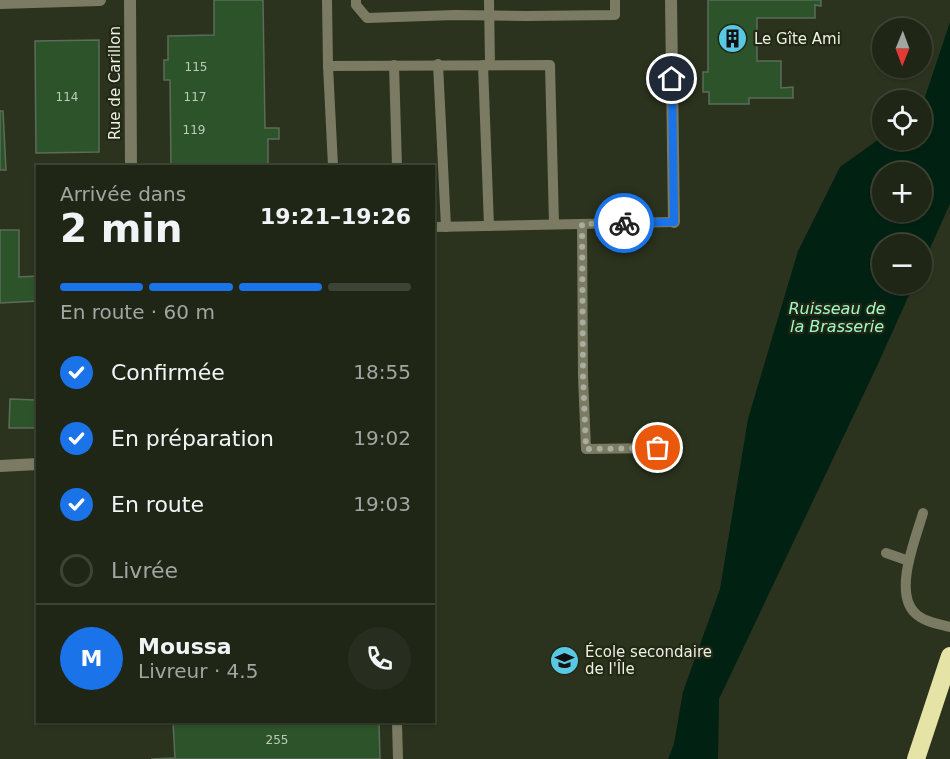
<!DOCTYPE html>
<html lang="fr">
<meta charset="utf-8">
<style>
body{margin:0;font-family:"DejaVu Sans",sans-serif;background:#282e1f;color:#f1f3f6;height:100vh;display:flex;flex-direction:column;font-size:22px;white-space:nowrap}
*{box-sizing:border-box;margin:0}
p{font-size:20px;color:#a2a5a1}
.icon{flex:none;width:33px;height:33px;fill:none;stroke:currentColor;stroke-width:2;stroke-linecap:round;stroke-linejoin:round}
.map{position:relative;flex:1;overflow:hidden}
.sheet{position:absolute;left:36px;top:165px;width:399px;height:558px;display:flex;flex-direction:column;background:#202616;border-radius:0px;box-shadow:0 2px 4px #0004,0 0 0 2px #3d4335}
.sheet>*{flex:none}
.needle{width:39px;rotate:181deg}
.tools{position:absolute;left:872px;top:18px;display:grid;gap:12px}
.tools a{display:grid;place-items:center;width:60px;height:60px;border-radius:50%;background:#202616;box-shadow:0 2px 4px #0004,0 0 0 2px #3d4335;font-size:30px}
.pin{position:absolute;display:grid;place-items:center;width:51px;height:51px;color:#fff;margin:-26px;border:3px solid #fff;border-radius:50%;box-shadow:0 2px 6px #0007}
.courier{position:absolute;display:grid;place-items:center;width:60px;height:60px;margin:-30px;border:4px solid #1a73e8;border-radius:50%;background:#fff;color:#222;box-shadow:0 2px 8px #0007}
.headline em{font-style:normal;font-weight:700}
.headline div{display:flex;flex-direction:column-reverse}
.headline{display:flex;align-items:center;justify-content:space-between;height:102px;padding:0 24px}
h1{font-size:39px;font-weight:700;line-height:45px}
.bar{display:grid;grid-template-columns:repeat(4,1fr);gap:9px 6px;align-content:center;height:72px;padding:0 24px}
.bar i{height:8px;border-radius:4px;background:#3d4335}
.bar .selected{background:#1a73e8}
.bar p{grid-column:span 4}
.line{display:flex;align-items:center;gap:15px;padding:0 24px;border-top:2px solid #3d4335}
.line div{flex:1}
.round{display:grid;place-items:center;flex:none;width:63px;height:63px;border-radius:32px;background:#282e1f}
ol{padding:0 24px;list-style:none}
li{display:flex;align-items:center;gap:18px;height:66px}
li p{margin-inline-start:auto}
li .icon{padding:6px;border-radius:50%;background:#1a73e8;color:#fff;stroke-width:4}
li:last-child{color:#a2a5a1}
li i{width:33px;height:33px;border:3px solid #3d4335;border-radius:50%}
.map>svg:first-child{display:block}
</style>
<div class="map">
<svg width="950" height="759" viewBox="0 0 950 759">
<rect width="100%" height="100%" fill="#2b331e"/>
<path fill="#012113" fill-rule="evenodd" d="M950,22V204L921,268V244H882V284H914L877,366L719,699L718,759H668L674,744L683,692L720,589L748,419L798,251L840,167L882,137V140H921V109ZM882,172H921V212H882Z"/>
<g fill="#2d532a" stroke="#5b6c59" stroke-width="1.5">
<path d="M214,0H263L265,128H279V139H268V166H171L170,80H164V60H168V36L214,35Z"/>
<path d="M708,0H821V6L815,5V18H757V61H781V88L793,87V98H749V104H709V92H703V72H708Z"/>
<path d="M99,40V152L36,153L35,41Z"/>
<path d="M0,111H3L6,170H0Z"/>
<path d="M0,230H19V277L38,276V301L0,303Z"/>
<path d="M10,399L36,400V428H9Z"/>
<path d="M173,722H379L380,759H151L175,758Z"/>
</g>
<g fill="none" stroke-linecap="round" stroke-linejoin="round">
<g stroke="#7b7a62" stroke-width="10">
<path d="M327,0L328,66"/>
<path d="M356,0V5L367,18L455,15L526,16L615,15V0"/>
<path d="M489,0L490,65"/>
<path d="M438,64L446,227"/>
<path d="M394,65L397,166"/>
<path d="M483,65L489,226"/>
<path d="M333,166L328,66L550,65L554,224"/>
<path d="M582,224L583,376L586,449L658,448"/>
<path d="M434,227L674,222"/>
<path d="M923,513C916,538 893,592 915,613C924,622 939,624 950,627"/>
<path d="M886,553L909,561"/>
<path d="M397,722L398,759"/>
</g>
<g stroke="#7b7a62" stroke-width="12">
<path d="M130,0L131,166"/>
<path d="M671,0L674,222"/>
<path d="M0,3L100,0"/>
<path d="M0,466L38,464"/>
</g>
<path stroke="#e6e3a6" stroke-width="18" d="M916,759L950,656"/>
</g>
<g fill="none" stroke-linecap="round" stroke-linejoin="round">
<path stroke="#a8ae9f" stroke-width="6" stroke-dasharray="0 10.8" d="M624,223L582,224L583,376L586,449L658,448"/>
<path stroke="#1a73e8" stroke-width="8" d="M624,223L674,222L672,79"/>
</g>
<defs>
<symbol id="building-disc" viewBox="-11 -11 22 22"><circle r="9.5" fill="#58c8e4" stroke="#222814"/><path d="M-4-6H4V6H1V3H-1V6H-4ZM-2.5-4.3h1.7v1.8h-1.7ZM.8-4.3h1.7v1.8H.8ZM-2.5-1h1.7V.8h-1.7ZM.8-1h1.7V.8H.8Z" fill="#111"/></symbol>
<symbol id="school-disc" viewBox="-11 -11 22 22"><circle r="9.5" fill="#58c8e4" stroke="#222814"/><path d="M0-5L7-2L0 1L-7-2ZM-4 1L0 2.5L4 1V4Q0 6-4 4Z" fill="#111"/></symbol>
</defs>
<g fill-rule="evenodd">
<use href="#building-disc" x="716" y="22" width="33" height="33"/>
<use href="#school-disc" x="548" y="644" width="33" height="33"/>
</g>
<g text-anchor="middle" stroke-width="4.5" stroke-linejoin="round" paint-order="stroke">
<g font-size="12" fill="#bccab6">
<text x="196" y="71">115</text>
<text x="67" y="101">114</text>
<text x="195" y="101">117</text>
<text x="194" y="134">119</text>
<text x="277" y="744">255</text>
</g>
<g font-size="15" fill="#ecf1e4" stroke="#222814" text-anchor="start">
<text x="754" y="44">Le Gîte Ami</text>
<text x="585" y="657">École secondaire<tspan x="585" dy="17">de l'Île</tspan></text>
</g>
<g font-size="15" fill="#ecf1e4" stroke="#222814">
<text transform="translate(115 83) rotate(-90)" y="5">Rue de Carillon</text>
</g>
<g font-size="16" font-style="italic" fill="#9ef9ca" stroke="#222814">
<text x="837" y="314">Ruisseau de<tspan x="837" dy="18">la Brasserie</tspan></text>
</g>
</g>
</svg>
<div class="tools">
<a><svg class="needle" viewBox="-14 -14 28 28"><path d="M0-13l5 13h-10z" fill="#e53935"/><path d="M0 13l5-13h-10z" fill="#a2a5a1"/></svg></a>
<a><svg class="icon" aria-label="locate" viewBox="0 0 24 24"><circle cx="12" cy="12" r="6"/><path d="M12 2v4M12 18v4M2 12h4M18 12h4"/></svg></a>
<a>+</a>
<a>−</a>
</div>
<div class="pin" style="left:658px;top:448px;background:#ea580c"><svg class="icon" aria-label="bag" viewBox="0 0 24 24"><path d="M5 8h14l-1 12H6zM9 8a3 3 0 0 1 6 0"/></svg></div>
<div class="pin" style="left:672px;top:79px;background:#1f2937"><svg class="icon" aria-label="home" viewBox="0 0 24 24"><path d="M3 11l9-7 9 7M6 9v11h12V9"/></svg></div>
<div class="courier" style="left:624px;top:223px"><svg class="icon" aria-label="bike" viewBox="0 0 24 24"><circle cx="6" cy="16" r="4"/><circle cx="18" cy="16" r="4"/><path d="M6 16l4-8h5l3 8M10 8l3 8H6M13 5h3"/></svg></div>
<section class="sheet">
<div class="headline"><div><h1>2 min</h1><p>Arrivée dans</p></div><em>19:21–19:26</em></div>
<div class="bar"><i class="selected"></i><i class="selected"></i><i class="selected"></i><i></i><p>En route · 60 m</p></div>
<ol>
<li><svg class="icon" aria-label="check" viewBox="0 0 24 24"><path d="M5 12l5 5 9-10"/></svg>Confirmée<p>18:55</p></li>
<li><svg class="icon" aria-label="check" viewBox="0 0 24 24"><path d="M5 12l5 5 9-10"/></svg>En préparation<p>19:02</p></li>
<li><svg class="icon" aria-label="check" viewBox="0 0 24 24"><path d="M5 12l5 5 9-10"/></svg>En route<p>19:03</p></li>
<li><i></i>Livrée</li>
</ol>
<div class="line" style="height:108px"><b class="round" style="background:#1a73e8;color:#fff">M</b><div><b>Moussa</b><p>Livreur · 4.5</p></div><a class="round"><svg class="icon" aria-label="phone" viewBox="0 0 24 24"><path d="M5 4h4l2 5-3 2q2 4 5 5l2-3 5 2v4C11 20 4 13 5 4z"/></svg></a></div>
</section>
</div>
